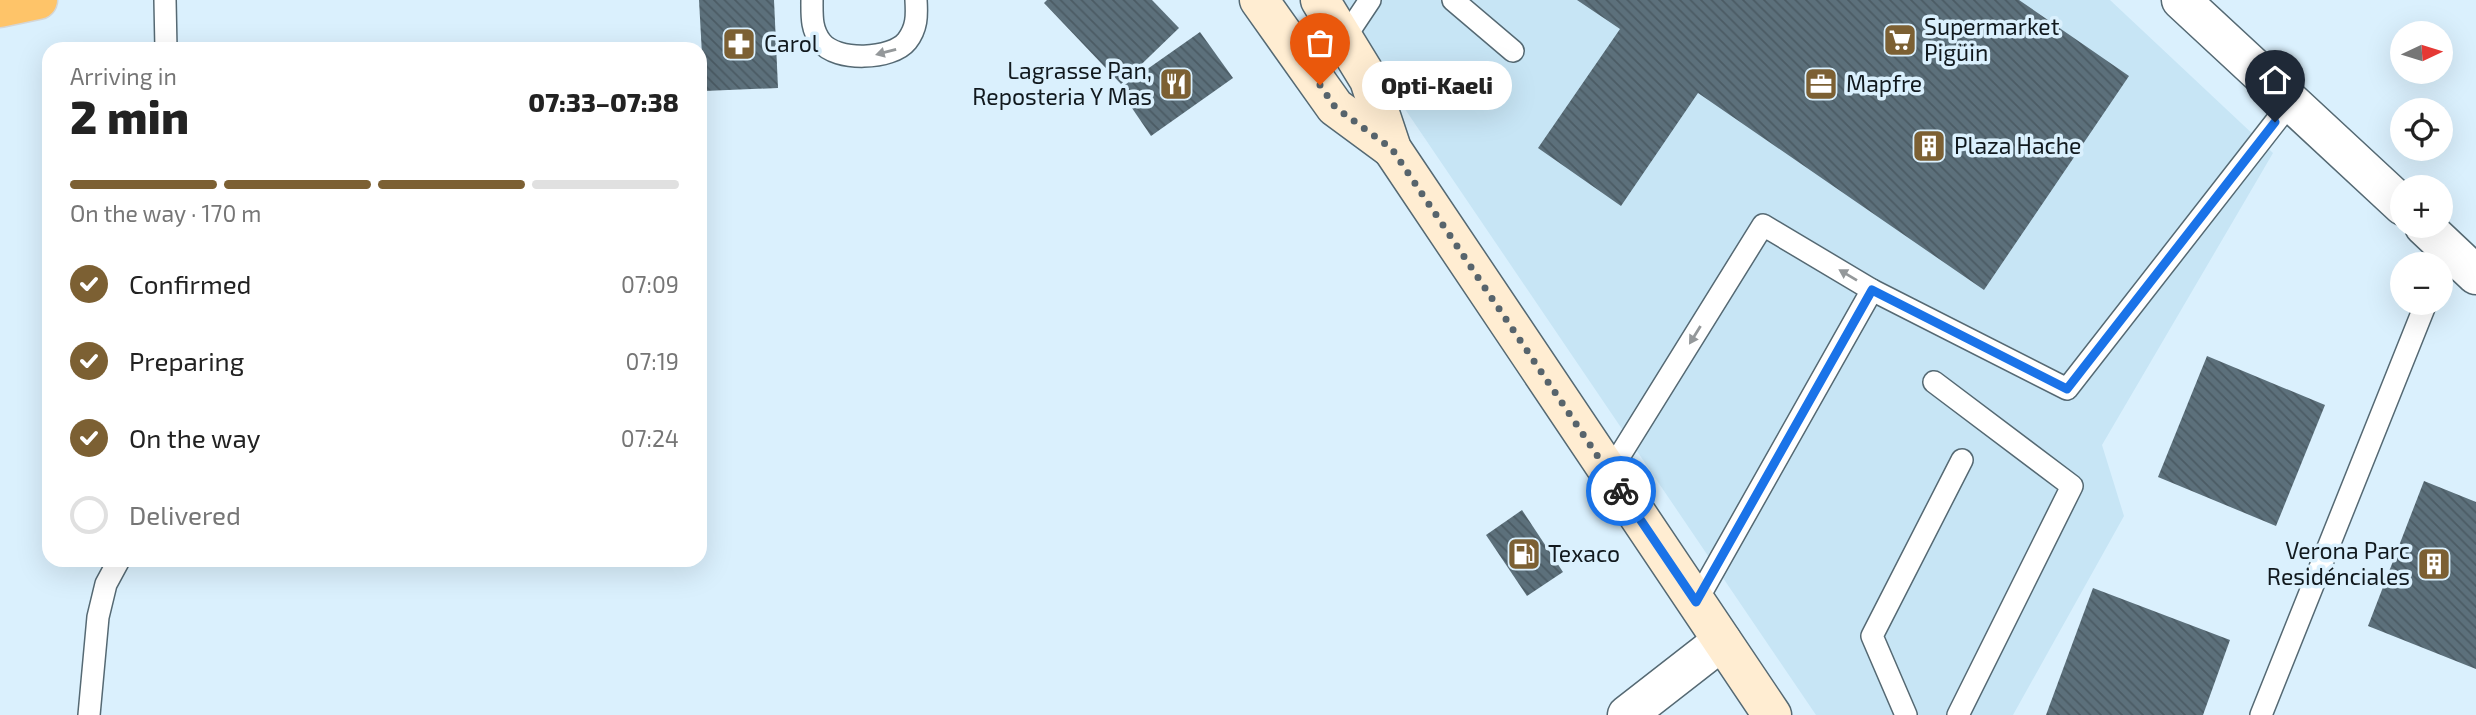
<!DOCTYPE html>
<meta charset="utf-8">
<style>
body{margin:0;font-family:"Exo 2",sans-serif;background:#f6f6f6;color:#222;height:100vh;display:flex;flex-direction:column;font-size:26px;white-space:nowrap}
*{box-sizing:border-box;margin:0}
p{font-size:23px;color:#767676}
.icon{flex:none;width:38px;height:38px;fill:none;stroke:currentColor;stroke-width:2;stroke-linecap:round;stroke-linejoin:round}
.map{position:relative;flex:1;overflow:hidden}
.details{position:absolute;left:42px;top:42px;width:665px;height:525px;display:flex;flex-direction:column;background:#fff;border-radius:21px;box-shadow:0 7px 28px #0002}
.details>*{flex:none}
.needle{width:46px;rotate:86deg}
.tools{position:absolute;left:2390px;top:21px;display:grid;gap:14px}
.tools a{display:grid;place-items:center;width:63px;height:63px;border-radius:50%;background:#fff;box-shadow:0 7px 28px #0002;font-size:35px}
.pin{position:absolute;display:grid;place-items:center;width:60px;height:60px;color:#fff;margin:-72px -30px;border-radius:50% 50% 50% 0;rotate:-45deg;box-shadow:0 0 7px #0007}
.pin .icon{rotate:45deg}
.courier{position:absolute;display:grid;place-items:center;width:70px;height:70px;margin:-35px;border:5px solid #1a73e8;border-radius:50%;background:#fff;color:#222;box-shadow:0 2px 9px #0007}
.bubble{position:absolute;height:49px;border-radius:24px;background:#fff;box-shadow:0 7px 28px #0002;font-size:23px;font-weight:800;line-height:49px;text-align:center}
.overview em{font-style:normal;font-weight:800}
.overview div{display:flex;flex-direction:column-reverse}
.overview{display:flex;align-items:center;justify-content:space-between;height:119px;padding:0 28px}
h1{font-size:46px;font-weight:800;line-height:52px}
.bar{display:grid;grid-template-columns:repeat(4,1fr);gap:10px 7px;align-content:center;height:84px;padding:0 28px}
.bar i{height:9px;border-radius:5px;background:#e0e0e0}
.bar .on{background:#7c6033}
.bar p{grid-column:span 4}
ol{padding:0 28px;list-style:none}
li{display:flex;align-items:center;gap:21px;height:77px}
li p{margin-inline-start:auto}
li .icon{padding:7px;border-radius:50%;background:#7c6033;color:#fff;stroke-width:4}
li:last-child{color:#767676}
li i{width:38px;height:38px;border:4px solid #e0e0e0;border-radius:50%}
.map>svg:first-child{display:block}
</style>
<div class="map">
<svg width="2476" height="715" viewBox="0 0 2476 715">
<defs>
<pattern id="building-back-hatch" width="6" height="6" patternUnits="userSpaceOnUse" patternTransform="scale(1.75)"><rect width="6" height="6" fill="#5c707b"/><path d="M-1 5l2 2M0 0l6 6M5-1l2 2" fill="none" stroke="#4b5b64"/></pattern>
</defs>
<rect width="100%" height="100%" fill="#daf0fd"/>
<path fill="#c7e5f5" d="M1331,0H2110L2273,153L2102,445L2124,516L2013,715H1816Z"/>
<g fill="url(#building-back-hatch)">
<path d="M699,0H774L778,88L704,91Z"/>
<path d="M1047,0H1152L1179,28L1121,84L1044,3Z"/>
<path d="M1577,0H2019L2129,76L1984,290L1698,93L1621,206L1538,148L1620,29Z"/>
<path d="M1200,32L1233,78L1151,136L1119,89Z"/>
<path d="M2207,356L2325,405L2276,526L2158,477Z"/>
<path d="M2424,481L2476,502V669L2368,626Z"/>
<path d="M1522,510L1563,572L1527,596L1486,535Z"/>
<path d="M2093,588L2230,640L2203,715H2046Z"/>
</g>
<g fill="none" stroke-linecap="round" stroke-linejoin="round">
<defs>
<g id="lane">
<path d="M165,0L166,49"/>
<path d="M812,0C812,16 811,29 821,42C836,62 892,60 907,41C917,28 917,16 916,0"/>
<path d="M1453,0L1513,51"/>
<path d="M1344,39L1370,0"/>
<path d="M1872,290L2067,389L2291,102"/>
<path d="M1934,382L2072,486L1958,715"/>
<path d="M1609,473L1763,225L1872,290L1696,602"/>
<path d="M89,715L98,617L106,584L119,560"/>
<path d="M1906,715L1872,636L1962,460"/>
<path d="M2261,715L2426,303"/>
</g>
<g id="street">
<path d="M2181,0L2403,206"/>
<path d="M2424,226L2476,275"/>
<path d="M1627,715L1722,641"/>
</g>
<g id="secondary">
<path d="M1259,0L1335,107L1392,149"/>
<path d="M1320,0L1369,80L1392,149L1772,715"/>
</g>
<path id="highway" d="M0,8L38,0"/>
</defs>
<use href="#lane" stroke="#556973" stroke-width="24"/>
<use href="#street" stroke="#556973" stroke-width="41"/>
<use href="#secondary" stroke="#556973" stroke-width="41"/>
<use href="#highway" stroke="#d4d6d6" stroke-width="41"/>
<use href="#lane" stroke="#fff" stroke-width="21"/>
<use href="#street" stroke="#fff" stroke-width="38"/>
<use href="#secondary" stroke="#ffedd2" stroke-width="38"/>
<use href="#highway" stroke="#fec469" stroke-width="38"/>
</g>
<defs><path id="oneway-solid" d="M-6-.8H1V-3.2L6.5 0L1 3.2V.8H-6Z" transform="scale(1.75)"/></defs>
<g fill="#94989a">
<use href="#oneway-solid" transform="translate(886 52) rotate(165)"/>
<use href="#oneway-solid" transform="translate(1848 275) rotate(-149)"/>
<use href="#oneway-solid" transform="translate(1695 335) rotate(122)"/>
</g>
<g fill="none" stroke-linecap="round" stroke-linejoin="round">
<path stroke="#57646c" stroke-width="7" stroke-dasharray="0 12.6" d="M1320,85L1335,107L1392,149L1621,491"/>
<path stroke="#1a73e8" stroke-width="9" d="M1621,491L1696,602L1872,290L2067,389L2275,122"/>
</g>
<defs>
<symbol id="supermarket-square" viewBox="-11 -11 22 22"><rect x="-9" y="-9" width="18" height="18" rx="4" fill="#7c6033" stroke="#daf0fd"/><path d="M-6-5.5h2.5l.6 2H6L4.5 2H-2.5L-4.4-4H-6ZM-1.5 3.2a1.3 1.3 0 1 0 .1 0ZM3 3.2a1.3 1.3 0 1 0 .1 0Z" fill="#fff"/></symbol>
<symbol id="pharmacy-square" viewBox="-11 -11 22 22"><rect x="-9" y="-9" width="18" height="18" rx="4" fill="#7c6033" stroke="#daf0fd"/><path d="M-2-6h4v4h4v4h-4v4h-4v-4h-4v-4h4Z" fill="#fff"/></symbol>
<symbol id="restaurant-square" viewBox="-11 -11 22 22"><rect x="-9" y="-9" width="18" height="18" rx="4" fill="#7c6033" stroke="#daf0fd"/><path d="M-5-6h1v4h1v-4h1v4h1v-4h1v5L-1.5 .5V6h-2V.5L-5-1ZM5-6V6H3V1.5H1.5Q1.5-4 5-6Z" fill="#fff"/></symbol>
<symbol id="office-square" viewBox="-11 -11 22 22"><rect x="-9" y="-9" width="18" height="18" rx="4" fill="#7c6033" stroke="#daf0fd"/><path d="M-6-3h4V-5.5h4V-3h4V5H-6ZM-1-4.5V-3h2v-1.5ZM-6 0V1H6V0Z" fill="#fff"/></symbol>
<symbol id="building-square" viewBox="-11 -11 22 22"><rect x="-9" y="-9" width="18" height="18" rx="4" fill="#7c6033" stroke="#daf0fd"/><path d="M-4-6H4V6H1V3H-1V6H-4ZM-2.5-4.3h1.7v1.8h-1.7ZM.8-4.3h1.7v1.8H.8ZM-2.5-1h1.7V.8h-1.7ZM.8-1h1.7V.8H.8Z" fill="#fff"/></symbol>
<symbol id="fuel-square" viewBox="-11 -11 22 22"><rect x="-9" y="-9" width="18" height="18" rx="4" fill="#7c6033" stroke="#daf0fd"/><path d="M-5.5-6h7V0h2V4h1.3V-2.5L3-4.5l.8-.8L6-3V5H2.5V1h-1V6h-7ZM-4.2-4.7v3.2H.2V-4.7Z" fill="#fff"/></symbol>
</defs>
<g fill-rule="evenodd">
<use href="#supermarket-square" x="1881" y="21" width="38" height="38"/>
<use href="#pharmacy-square" x="720" y="25" width="38" height="38"/>
<use href="#restaurant-square" x="1157" y="65" width="38" height="38"/>
<use href="#office-square" x="1802" y="65" width="38" height="38"/>
<use href="#building-square" x="1910" y="127" width="38" height="38"/>
<use href="#fuel-square" x="1505" y="535" width="38" height="38"/>
<use href="#building-square" x="2415" y="545" width="38" height="38"/>
</g>
<g text-anchor="middle" stroke-width="7" stroke-linejoin="round" paint-order="stroke">
<g font-size="23" fill="#11191e" stroke="#daf0fd" text-anchor="start">
<text x="1924" y="35">Supermarket<tspan x="1924" dy="26">Pigüin</tspan></text>
<text x="764" y="52">Carol</text>
<text x="1152" y="79" text-anchor="end">Lagrasse Pan,<tspan x="1152" dy="26">Reposteria Y Mas</tspan></text>
<text x="1846" y="92">Mapfre</text>
<text x="1954" y="154">Plaza Hache</text>
<text x="2410" y="559" text-anchor="end">Verona Parc<tspan x="2410" dy="26">Residénciales</tspan></text>
<text x="1548" y="562">Texaco</text>
</g>
</g>
</svg>
<div class="tools">
<a><svg class="needle" viewBox="-14 -14 28 28"><path d="M0-13l5 13h-10z" fill="#e53935"/><path d="M0 13l5-13h-10z" fill="#767676"/></svg></a>
<a><svg class="icon" aria-label="locate" viewBox="0 0 24 24"><circle cx="12" cy="12" r="6"/><path d="M12 2v4M12 18v4M2 12h4M18 12h4"/></svg></a>
<a>+</a>
<a>−</a>
</div>
<div class="pin" style="left:1320px;top:85px;background:#ea580c"><svg class="icon" aria-label="bag" viewBox="0 0 24 24"><path d="M5 8h14l-1 12H6zM9 8a3 3 0 0 1 6 0"/></svg></div>
<div class="pin" style="left:2275px;top:122px;background:#1f2937"><svg class="icon" aria-label="home" viewBox="0 0 24 24"><path d="M3 11l9-7 9 7M6 9v11h12V9"/></svg></div>
<div class="courier" style="left:1621px;top:491px"><svg class="icon" aria-label="bike" viewBox="0 0 24 24"><circle cx="6" cy="16" r="4"/><circle cx="18" cy="16" r="4"/><path d="M6 16l4-8h5l3 8M10 8l3 8H6M13 5h3"/></svg></div>
<div class="bubble" style="left:1362px;top:61px;width:150px">Opti-Kaeli</div>
<section class="details">
<div class="overview"><div><h1>2 min</h1><p>Arriving in</p></div><em>07:33–07:38</em></div>
<div class="bar"><i class="on"></i><i class="on"></i><i class="on"></i><i></i><p>On the way · 170 m</p></div>
<ol>
<li><svg class="icon" aria-label="check" viewBox="0 0 24 24"><path d="M5 12l5 5 9-10"/></svg>Confirmed<p>07:09</p></li>
<li><svg class="icon" aria-label="check" viewBox="0 0 24 24"><path d="M5 12l5 5 9-10"/></svg>Preparing<p>07:19</p></li>
<li><svg class="icon" aria-label="check" viewBox="0 0 24 24"><path d="M5 12l5 5 9-10"/></svg>On the way<p>07:24</p></li>
<li><i></i>Delivered</li>
</ol>
</section>
</div>
